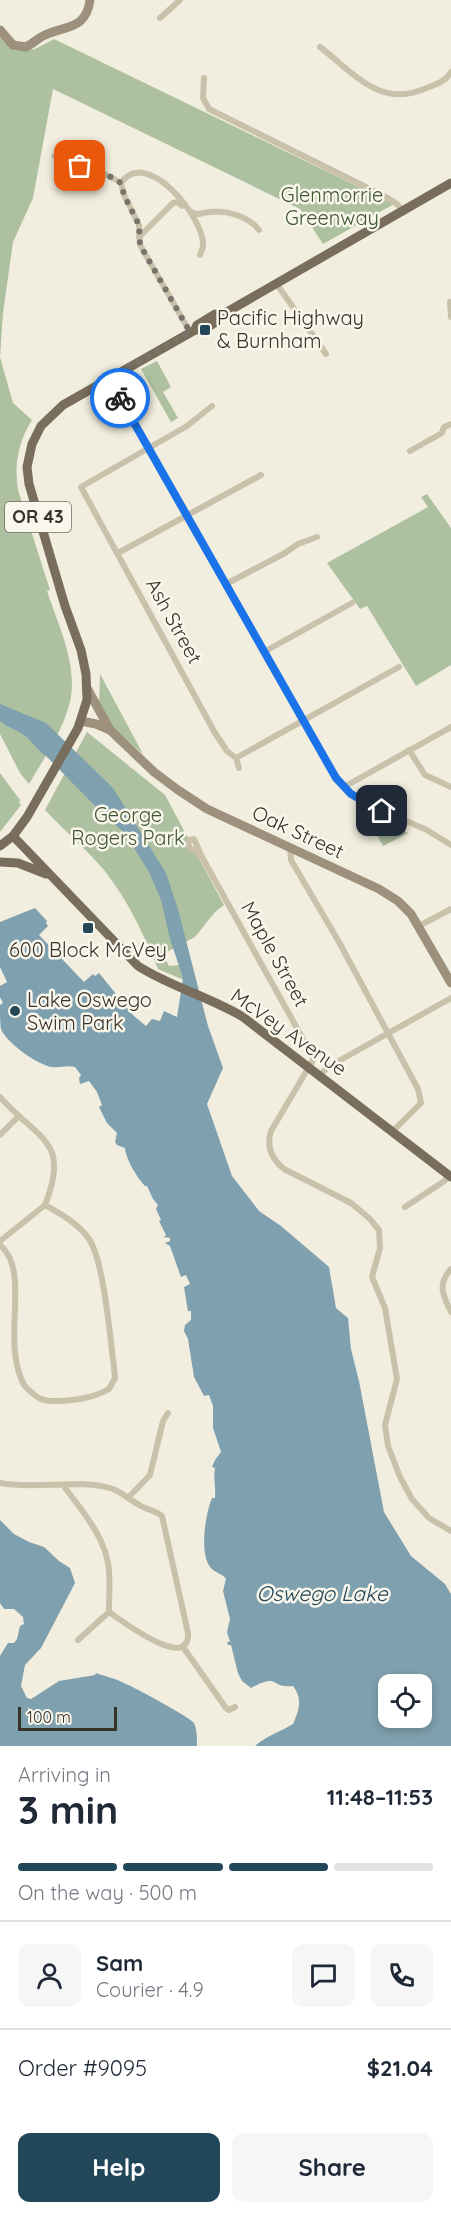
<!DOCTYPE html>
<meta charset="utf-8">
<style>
body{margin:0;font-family:Quicksand,sans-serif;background:#f6f6f7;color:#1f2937;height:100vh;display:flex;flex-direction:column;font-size:22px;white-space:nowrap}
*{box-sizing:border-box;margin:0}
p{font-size:20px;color:#747a83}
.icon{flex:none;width:33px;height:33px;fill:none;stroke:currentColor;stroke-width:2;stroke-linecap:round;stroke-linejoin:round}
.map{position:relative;height:1746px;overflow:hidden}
.drawer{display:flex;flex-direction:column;background:#fff;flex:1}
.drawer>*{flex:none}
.buttons{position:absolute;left:378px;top:1674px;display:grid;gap:12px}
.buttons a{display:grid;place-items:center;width:54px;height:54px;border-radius:12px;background:#fff;box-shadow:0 3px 9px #0003;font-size:30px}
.scale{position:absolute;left:18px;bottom:15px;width:99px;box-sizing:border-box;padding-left:6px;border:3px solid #38322a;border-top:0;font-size:16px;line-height:21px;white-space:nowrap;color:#38322a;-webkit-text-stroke:4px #f9f6ec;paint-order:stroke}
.pin{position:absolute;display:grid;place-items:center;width:51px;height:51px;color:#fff;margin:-26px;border-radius:12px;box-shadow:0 3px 9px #0006}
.courier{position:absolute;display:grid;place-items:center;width:60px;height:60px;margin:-30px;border:4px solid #1a73e8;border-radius:50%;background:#fff;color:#222;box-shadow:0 2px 8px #0007}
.overview em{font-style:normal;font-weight:700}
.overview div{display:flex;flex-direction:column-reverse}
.overview{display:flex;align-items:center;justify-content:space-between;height:102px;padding:0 18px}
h1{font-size:39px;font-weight:700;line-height:45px}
.bar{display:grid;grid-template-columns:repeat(4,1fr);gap:9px 6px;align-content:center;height:72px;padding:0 18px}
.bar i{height:8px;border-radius:4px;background:#e0e1e3}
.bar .on{background:#214758}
.bar p{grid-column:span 4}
.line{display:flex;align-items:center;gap:15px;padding:0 18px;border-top:2px solid #e0e1e3}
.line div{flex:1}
.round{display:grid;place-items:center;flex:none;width:63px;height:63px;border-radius:12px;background:#f6f6f7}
.action{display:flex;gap:12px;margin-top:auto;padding:12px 18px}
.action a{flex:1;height:69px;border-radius:12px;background:#214758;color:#fff;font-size:24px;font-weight:700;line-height:69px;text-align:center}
.action a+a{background:#f6f6f7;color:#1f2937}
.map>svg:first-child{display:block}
</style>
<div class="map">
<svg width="451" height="1746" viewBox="0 0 451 1746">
<rect width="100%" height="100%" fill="#f2eedf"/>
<g fill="#adc09f">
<path d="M0,37L22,51L35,49L54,39L394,204L323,244L300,209L53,89L33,198L13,242L3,313L0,357L13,403L32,420C18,442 14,465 18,490L50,590L47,591C59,628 81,670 68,709C60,735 43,760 29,784L20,773L0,734Z"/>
<path d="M157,361L171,387L163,392L178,418L171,422L141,369Z"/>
<path d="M427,494L451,528V665L416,686L367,606L360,609L327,563L428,507L421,497Z"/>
<path d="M100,674L143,754L112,727L99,707Z"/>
<path d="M87,732L165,795L224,905L215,912L195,937L163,954L169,966L188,964L191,983L158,969C144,934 127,899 104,870C86,849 64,830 45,810Z"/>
<path d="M0,773L20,800L19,803L21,805L0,832Z"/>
<path d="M361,806L408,833L383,846Z"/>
</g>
<g fill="#7fa0ae" fill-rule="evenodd">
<path d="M0,704L46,723L113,788L166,873L178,909L208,1026L223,1068L207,1104L232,1176L259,1211L281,1226L329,1267L336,1308L348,1318L351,1349L359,1381L384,1512L411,1556L445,1584L451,1594V1746H255C266,1736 280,1732 293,1724C299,1710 303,1699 293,1686C270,1689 280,1672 251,1688L242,1681L238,1673L231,1645H228L227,1642H230L227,1632L230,1619L223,1591L226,1579C222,1573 215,1573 211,1568C199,1555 205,1515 212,1498H215C216,1487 213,1478 215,1468L212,1467L215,1460L221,1452L213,1428V1406L209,1395L204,1396L194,1377L188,1339L184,1331L185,1325L191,1320V1311H188L184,1287L190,1284L186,1275L181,1277L170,1246L165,1243L170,1241V1238L164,1237L166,1235L159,1221L161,1220L156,1209L158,1205L153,1199L147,1186H145C137,1178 125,1157 125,1148L117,1145L115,1142L117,1133L107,1123L99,1107L102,1105L97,1092L89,1081L80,1084L79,1078L81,1075L75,1067C67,1065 60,1068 52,1067C37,1065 6,1042 1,1029C0,1023 0,1012 0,1005L3,1003L0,997V986L7,982L0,967V922L35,908L47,921L46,923L48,926L39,935L84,982L93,974L95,976L99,973L134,1016L146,1026L152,1019L160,1021L164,1011L177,1017L183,978L170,939L161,900L150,874L125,833L109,820L46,756C37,750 33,742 25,736C18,730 8,728 0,721ZM388,1684H422V1718H388Z"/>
<path d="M0,1520L14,1534L29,1542L44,1547L59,1561L70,1568L75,1583L41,1648L25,1665L21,1686L27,1698L31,1699L59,1681L95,1675L96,1673C104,1676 117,1679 126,1684C136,1688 191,1718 194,1723C197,1729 197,1739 197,1746H0V1656L8,1643H14L17,1639L20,1626L24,1624L23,1617L14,1609H4L0,1603Z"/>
</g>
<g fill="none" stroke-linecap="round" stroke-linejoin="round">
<g stroke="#cac1ab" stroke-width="6">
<path d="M160,18L180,0"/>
<path d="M320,47C353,72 379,108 424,89C436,84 444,83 451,72"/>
<path d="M204,78L203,98L209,109L386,197L397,204L403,212"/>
<path d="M55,156C78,165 101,170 121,183"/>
<path d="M191,212C199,216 201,213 209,212C227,210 248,216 259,230"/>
<path d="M139,237L173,203L178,202L182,206"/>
<path d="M276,283L326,354"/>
<path d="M450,302L451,317"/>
<path d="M190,332L140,245L139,225L124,195L121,183C146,146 205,218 203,246C203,249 201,252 200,255"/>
<path d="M109,378L322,755L340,782L351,794L365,803L427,830L451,845"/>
<path d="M212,406L187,426L81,487L215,733L227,751L236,758L239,768"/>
<path d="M410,451L442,433L444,427L451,424"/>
<path d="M118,553L261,475"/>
<path d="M226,584L285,553L298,544L317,537"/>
<path d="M264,652L352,603"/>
<path d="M409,750L425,775L451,787"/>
<path d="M236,758L399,667"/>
<path d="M344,787L451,727"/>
<path d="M290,848L291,860L339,942L418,1089L421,1103L393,1131"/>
<path d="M202,857L188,846L189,840L194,839L202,857L313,1057V1060L271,1131C266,1146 272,1159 284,1169L351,1203L369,1218L379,1230L380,1248L372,1277L385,1308L397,1379L385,1425L388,1446L400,1477L412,1499L429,1518L451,1531"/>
<path d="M419,926L451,909"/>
<path d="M320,1075L328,1067L451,998"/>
<path d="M0,1097C38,1140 71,1140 45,1205"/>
<path d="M0,1135L18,1117"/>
<path d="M405,1207L443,1182L450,1176"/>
<path d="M0,1241L45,1205"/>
<path d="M0,1245C32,1272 0,1340 24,1385C36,1398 42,1402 59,1401C76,1400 94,1398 109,1389L115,1378L114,1367C110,1338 104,1261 89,1239C79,1224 61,1214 45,1205"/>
<path d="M451,1269C437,1284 443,1296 451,1312"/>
<path d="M0,1483C35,1490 80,1478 113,1489C123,1493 131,1501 141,1506C148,1510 156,1511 162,1516L188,1633C190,1673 121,1620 109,1612C109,1598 110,1584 109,1570C106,1537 82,1511 63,1485"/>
<path d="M128,1498L150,1475L163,1421L168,1413"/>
<path d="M78,1640L109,1612"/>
<path d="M183,1647L226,1708L229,1710L235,1707"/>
</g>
<g stroke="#9d917d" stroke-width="9">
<path d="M0,30L13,45L26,47C32,44 37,39 43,36C64,25 86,31 90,0"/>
<path d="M87,688L110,730L154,772L178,790L207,809L379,889L398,901L411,914L451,983"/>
<path d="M81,721L96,724L110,730"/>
</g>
<g stroke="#796d5c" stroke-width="9">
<path d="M195,330L197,325L215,314L220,316"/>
<path d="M13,836L138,966C171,987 210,997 243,1017L451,1177"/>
<path d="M0,846L13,836L27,817L78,728L87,700L86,674L81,650L65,606L29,484L27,467L32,444L41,426L63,405L195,330C204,330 217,324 220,316L451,183"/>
<path d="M0,862L18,863L46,874"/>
</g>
</g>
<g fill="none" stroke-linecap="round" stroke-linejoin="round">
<path stroke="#797469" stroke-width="6" stroke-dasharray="0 10.8" d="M80,166L106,174L121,183L124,195L139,225L140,245L190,332L109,378L120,398"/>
<path stroke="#1a73e8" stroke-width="8" d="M120,398L336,778L351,794L382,811"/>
</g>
<g fill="#214758" stroke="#f9f6ec" stroke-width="2">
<rect x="199" y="324" width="12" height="12" rx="3"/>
<rect x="82" y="922" width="12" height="12" rx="3"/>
<circle cx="15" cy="1011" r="6"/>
</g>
<g text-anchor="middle" stroke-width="5" stroke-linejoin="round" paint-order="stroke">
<rect fill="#f9f6ec" stroke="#726d64" stroke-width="1.5" x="5" y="502" width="66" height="30" rx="4.5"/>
<g font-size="18" font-weight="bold" fill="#38322a">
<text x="38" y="523">OR 43</text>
</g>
<g font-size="20" fill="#3e552f" stroke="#f9f6ec">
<text x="332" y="202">Glenmorrie<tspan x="332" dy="23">Greenway</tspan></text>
<text x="128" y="822">George<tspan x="128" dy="23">Rogers Park</tspan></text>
</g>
<g font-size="20" fill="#38322a" stroke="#f9f6ec" text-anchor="start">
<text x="217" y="325">Pacific Highway<tspan x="217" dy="23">&amp; Burnham</tspan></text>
<text x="88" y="957" text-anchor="middle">600 Block McVey</text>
<text x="27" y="1007">Lake Oswego<tspan x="27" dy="23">Swim Park</tspan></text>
</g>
<g font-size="20" fill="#38322a" stroke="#f9f6ec">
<text transform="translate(174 621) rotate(61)" y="7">Ash Street</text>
<text transform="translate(298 832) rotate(25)" y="7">Oak Street</text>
<text transform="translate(275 954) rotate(61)" y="7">Maple Street</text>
<text transform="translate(289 1032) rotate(35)" y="7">McVey Avenue</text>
</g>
<g font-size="21" font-style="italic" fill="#214758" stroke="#f9f6ec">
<text x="322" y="1601">Oswego Lake</text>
</g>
</g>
</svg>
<div class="buttons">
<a><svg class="icon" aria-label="locate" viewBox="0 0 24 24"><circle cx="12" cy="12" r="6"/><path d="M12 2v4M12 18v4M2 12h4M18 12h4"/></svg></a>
</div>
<div class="scale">100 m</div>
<div class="pin" style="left:80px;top:166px;background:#ea580c"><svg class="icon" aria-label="bag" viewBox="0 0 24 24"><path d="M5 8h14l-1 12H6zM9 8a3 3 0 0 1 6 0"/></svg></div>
<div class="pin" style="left:382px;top:811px;background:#1f2937"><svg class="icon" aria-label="home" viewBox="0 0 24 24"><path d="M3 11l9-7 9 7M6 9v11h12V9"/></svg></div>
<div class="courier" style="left:120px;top:398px"><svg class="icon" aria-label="bike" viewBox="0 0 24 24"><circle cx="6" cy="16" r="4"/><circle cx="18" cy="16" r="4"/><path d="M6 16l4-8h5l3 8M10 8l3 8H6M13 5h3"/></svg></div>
</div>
<section class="drawer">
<div class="overview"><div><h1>3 min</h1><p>Arriving in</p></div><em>11:48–11:53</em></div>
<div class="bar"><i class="on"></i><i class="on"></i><i class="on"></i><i></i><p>On the way · 500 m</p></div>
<div class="line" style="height:108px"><a class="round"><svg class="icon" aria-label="person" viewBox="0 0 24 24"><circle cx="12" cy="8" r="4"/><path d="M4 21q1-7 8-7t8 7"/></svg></a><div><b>Sam</b><p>Courier · 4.9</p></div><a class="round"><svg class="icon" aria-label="chat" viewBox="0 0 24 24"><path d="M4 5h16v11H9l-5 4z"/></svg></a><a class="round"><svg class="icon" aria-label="phone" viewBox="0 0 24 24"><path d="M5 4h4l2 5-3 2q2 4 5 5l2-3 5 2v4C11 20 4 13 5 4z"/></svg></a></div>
<div class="line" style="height:78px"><div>Order #9095</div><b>$21.04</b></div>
<div class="action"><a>Help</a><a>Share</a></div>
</section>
